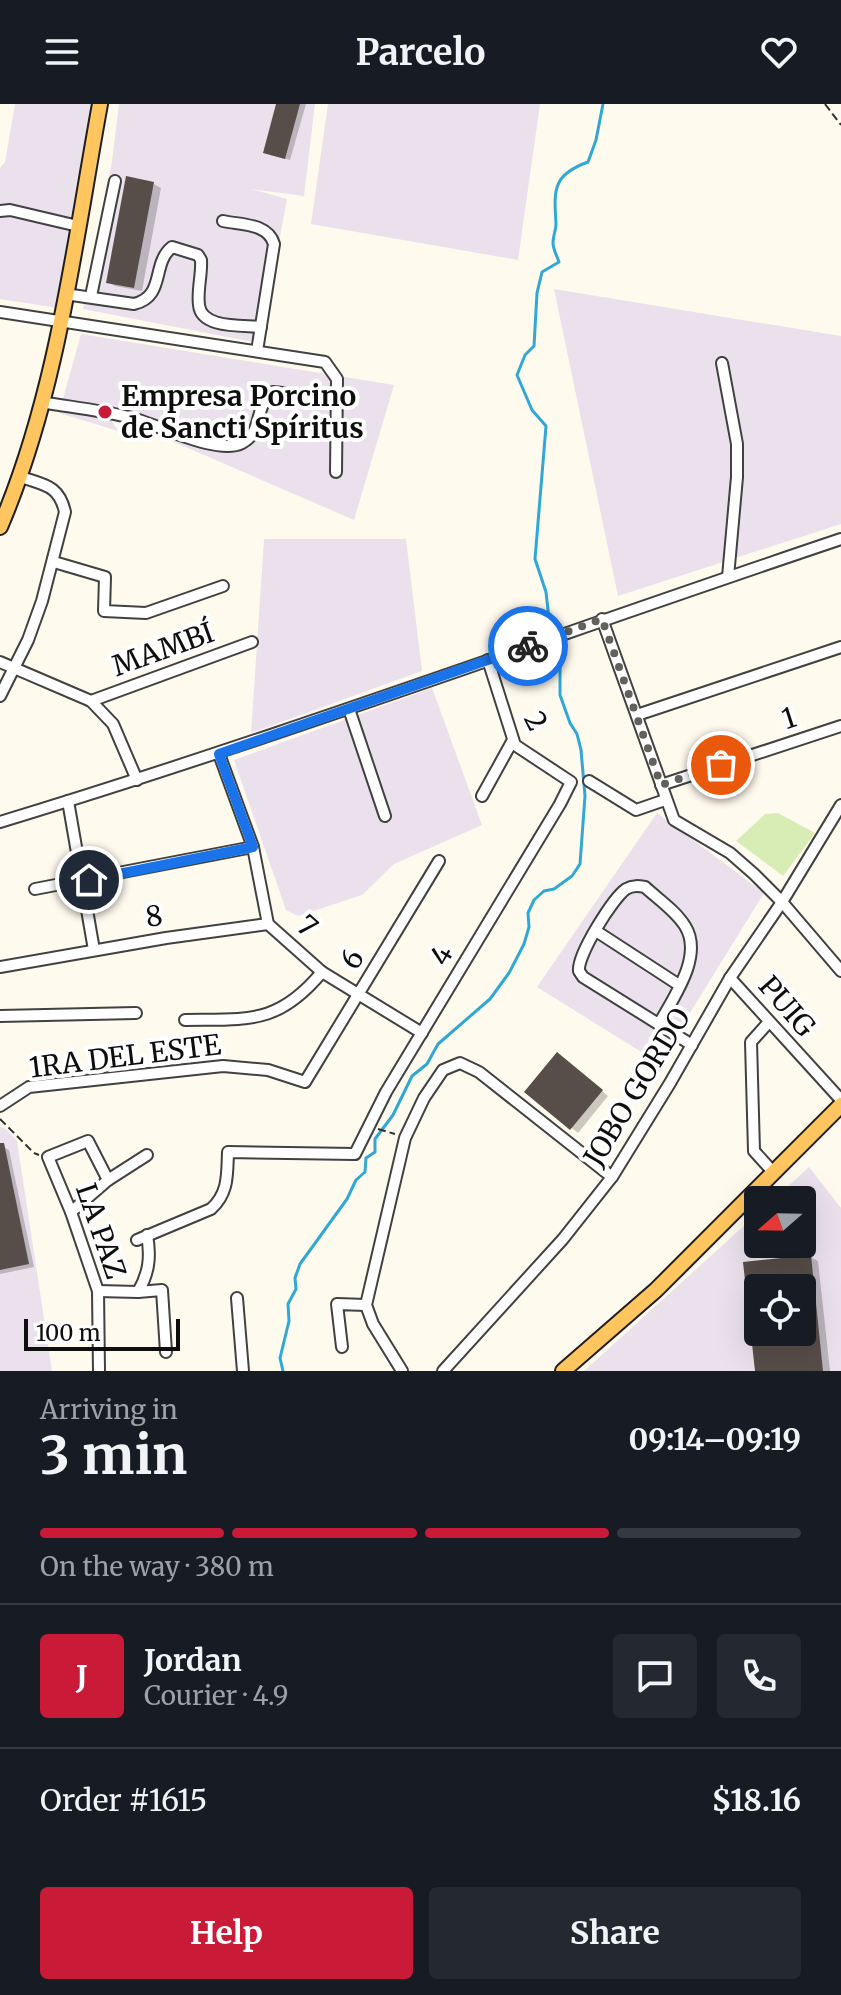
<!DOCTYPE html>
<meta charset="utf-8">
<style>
body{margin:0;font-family:Merriweather,serif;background:#242831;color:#f1f3f6;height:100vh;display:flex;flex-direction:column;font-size:30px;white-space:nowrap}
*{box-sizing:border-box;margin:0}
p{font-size:26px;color:#9ea1a6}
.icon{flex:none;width:44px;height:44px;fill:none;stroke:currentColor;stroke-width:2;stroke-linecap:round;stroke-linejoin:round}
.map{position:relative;height:1267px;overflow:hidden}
.panel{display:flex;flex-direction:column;background:#171b24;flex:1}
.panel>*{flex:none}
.needle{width:52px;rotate:250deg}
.controls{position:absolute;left:744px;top:1082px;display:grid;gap:16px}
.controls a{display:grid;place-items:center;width:72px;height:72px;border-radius:8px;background:#171b24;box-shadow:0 8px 32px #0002;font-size:40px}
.scale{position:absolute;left:24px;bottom:20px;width:156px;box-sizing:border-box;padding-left:8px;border:4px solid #0e0e0e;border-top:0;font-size:22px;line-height:28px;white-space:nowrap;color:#0e0e0e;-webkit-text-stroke:6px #fff;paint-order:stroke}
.pin{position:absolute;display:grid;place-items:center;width:68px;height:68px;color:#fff;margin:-34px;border:4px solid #fff;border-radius:50%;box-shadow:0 2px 8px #0007}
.courier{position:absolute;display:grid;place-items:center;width:80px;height:80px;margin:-40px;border:6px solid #1a73e8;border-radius:50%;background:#fff;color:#222;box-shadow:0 2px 10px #0007}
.overview em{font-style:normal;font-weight:700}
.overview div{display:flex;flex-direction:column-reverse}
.overview{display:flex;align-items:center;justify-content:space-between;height:136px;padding:0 40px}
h1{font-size:52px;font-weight:700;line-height:60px}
.bar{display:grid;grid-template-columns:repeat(4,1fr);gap:12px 8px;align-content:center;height:96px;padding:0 40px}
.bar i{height:10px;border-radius:6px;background:#363941}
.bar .on{background:#c91b38}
.bar p{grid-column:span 4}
.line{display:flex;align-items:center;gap:20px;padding:0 40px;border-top:2px solid #363941}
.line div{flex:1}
.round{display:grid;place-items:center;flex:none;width:84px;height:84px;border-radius:8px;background:#242831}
.cta{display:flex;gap:16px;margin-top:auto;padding:16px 40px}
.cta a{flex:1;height:92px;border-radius:8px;background:#c91b38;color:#fff;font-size:32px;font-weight:700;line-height:92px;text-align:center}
.cta a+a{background:#242831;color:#f1f3f6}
header{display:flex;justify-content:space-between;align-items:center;height:104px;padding:0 40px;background:#171b24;font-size:36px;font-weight:700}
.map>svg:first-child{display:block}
</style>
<header><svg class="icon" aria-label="menu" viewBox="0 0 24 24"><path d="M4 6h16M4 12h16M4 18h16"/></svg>Parcelo<svg class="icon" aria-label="heart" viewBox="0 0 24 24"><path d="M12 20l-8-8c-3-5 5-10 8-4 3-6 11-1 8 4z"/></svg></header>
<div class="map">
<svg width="841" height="1267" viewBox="0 0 841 1267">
<rect width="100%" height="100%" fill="#fffaee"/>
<g fill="#eae1ed" fill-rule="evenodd">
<path d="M15,0H95L58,204L0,195V64L5,58Z"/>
<path d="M119,0H315L304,92L251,85L287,95L269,192L253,238L83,205L112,57Z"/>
<path d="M328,0H540L518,156L311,120Z"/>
<path d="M554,185L841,232V420L618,492Z"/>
<path d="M81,230L394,281L354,416L107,309L118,327L59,309Z"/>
<path d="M264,435H406L422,567L251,629Z"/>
<path d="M432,584L482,721L394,760L362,791L298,812L286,806L234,656Z"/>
<path d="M657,709L764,789L659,959L537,883Z"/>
<path d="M0,1023L6,1025L17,1037L52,1267H0Z"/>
<path d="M809,1063L841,1104V1267H584L758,1109V1140H802V1096H773ZM758,1184H802V1228H758Z"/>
</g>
<path fill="#d8edb5" d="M778,709L815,729L783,772L736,737L765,710Z"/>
<g fill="#0003" fill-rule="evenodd">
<path d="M278,0H306L290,56L270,51Z"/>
<path d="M154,80L161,84L142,187L115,182L108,178Z"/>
<path d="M563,955L608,992L578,1029L527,988Z"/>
<path d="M4,1043L9,1046L34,1163L0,1170V1044Z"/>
<path d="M810,1153L818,1157L830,1267H757L745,1160ZM758,1184H802V1228H758Z"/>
</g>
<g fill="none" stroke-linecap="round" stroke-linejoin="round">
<g stroke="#30a8d7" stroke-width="3">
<path d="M550,524L546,488L535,455L546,322L532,306L517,271L525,251L534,242L537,189L542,168L559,158C557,152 553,145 553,139C553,132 556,126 556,120C554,86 552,71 588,58L596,36L603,0"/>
<path d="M283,1267L280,1254L289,1217L288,1200L296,1185L295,1174L300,1160L347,1095L356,1076L365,1068L366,1054L375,1048V1035L393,1011L412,972L427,960L438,940L490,895L509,869L524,840L529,823L528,809L534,796L544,787L554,785L572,772L580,760L585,692L581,646L577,630L570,619L560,591V562L552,543"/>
</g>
</g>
<g fill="#574d49" fill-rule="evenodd">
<path d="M276,0H300L285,55L263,49Z"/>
<path d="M126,72L154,78L134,184L106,179Z"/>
<path d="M557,948L603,986L570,1026L524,988Z"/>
<path d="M0,1039H4L29,1160L0,1166Z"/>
<path d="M811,1151L823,1267H755L743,1158ZM758,1184H802V1228H758Z"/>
</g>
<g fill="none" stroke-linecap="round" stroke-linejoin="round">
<defs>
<g id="minor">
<path d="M0,107L10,106L78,122"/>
<path d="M223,117C241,121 268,119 274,140L257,247"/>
<path d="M65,190L134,200C166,192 151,160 172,143L198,151L201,156C202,171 197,186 199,201C201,225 243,221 261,223"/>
<path d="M91,192L115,77"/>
<path d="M0,208L325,258L337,275L336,368"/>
<path d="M722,259L737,340V373L728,473"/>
<path d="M41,298C70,303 100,306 128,313C156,319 217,352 242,339C264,328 253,303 273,288L337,295"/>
<path d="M54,458L105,473L104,507L146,509L223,482"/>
<path d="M602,515L674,716L730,749L754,770L782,798L841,867"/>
<path d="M0,558L91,597L113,620L137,676"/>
<path d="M0,592L28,536L42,497L65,408C59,381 44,381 21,373"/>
<path d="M91,597L252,538"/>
<path d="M349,605L385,712"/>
<path d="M637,611L841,543"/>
<path d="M219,650L253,743L268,820L322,868L422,929"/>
<path d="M589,677L636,706L665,696"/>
<path d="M661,681L841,622"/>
<path d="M482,692L513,636"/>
<path d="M68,697L94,846"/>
<path d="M0,718C283,632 561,529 841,435"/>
<path d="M35,785L253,743"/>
<path d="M596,827L679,881"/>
<path d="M0,863L166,834L268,820"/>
<path d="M730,874L841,996"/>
<path d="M0,912L136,909"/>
<path d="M185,916C248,915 278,921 322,868"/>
<path d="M769,918L751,938L754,1047L774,1069"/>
<path d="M659,920C673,894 704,852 685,822C676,807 658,795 645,783C639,782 633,781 626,785C613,794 577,851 579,867L583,873L692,941"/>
<path d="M0,1002L29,983L223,962L268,966L305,978L439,757"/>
<path d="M71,1108L108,1076L147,1051"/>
<path d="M137,1136L211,1105C229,1089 227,1070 228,1048L355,1050L386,988L560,700L571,678L515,641L488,556"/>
<path d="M98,1187L138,1188C149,1169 151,1153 147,1131"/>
<path d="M138,1188L162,1186L166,1248"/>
<path d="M237,1194L243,1267"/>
<path d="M342,1243L337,1200L366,1201"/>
<path d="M99,1267L98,1187L71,1108L48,1053L88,1037L108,1076"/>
<path d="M402,1267L373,1220L366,1201L405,1034L424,994L443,966L460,959L479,968L612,1073"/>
<path d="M443,1267L563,1135L612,1073L670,979L730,874L782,798L841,701"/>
</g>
<g id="major">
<path d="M0,423C57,290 74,142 100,0"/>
<path d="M563,1267L656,1186L841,1001"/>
</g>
</defs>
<use href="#minor" stroke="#414141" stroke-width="14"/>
<use href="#major" stroke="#1f1f1f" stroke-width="18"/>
<g stroke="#303030" stroke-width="2" stroke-dasharray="8 4" stroke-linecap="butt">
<path d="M825,0L841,21"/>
<path d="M0,1015L34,1049L39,1051"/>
<path d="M378,1025L395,1030"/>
</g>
<use href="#minor" stroke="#fff" stroke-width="10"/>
<use href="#major" stroke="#ffc55e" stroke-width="14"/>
</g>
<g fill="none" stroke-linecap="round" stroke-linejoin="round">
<path stroke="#62615c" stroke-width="8" stroke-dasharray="0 14.4" d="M528,542L602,515L661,681L721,661"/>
<path stroke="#1a73e8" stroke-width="10" d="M89,776L253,743L219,650L528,542"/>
</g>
<circle fill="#c91b38" stroke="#fff" stroke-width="3" cx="105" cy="308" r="8"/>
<g text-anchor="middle" stroke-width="8" stroke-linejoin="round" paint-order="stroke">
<g font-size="28" font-weight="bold" fill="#0e0e0e" stroke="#fff" text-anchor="start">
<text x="121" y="302">Empresa Porcino<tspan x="121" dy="32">de Sancti Spíritus</tspan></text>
</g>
<g font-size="28" fill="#0e0e0e" stroke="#fff">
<text transform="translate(163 545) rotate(-20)" y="10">MAMBÍ</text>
<text transform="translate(789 614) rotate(-18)" y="10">1</text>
<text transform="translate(536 617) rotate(63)" y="10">2</text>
<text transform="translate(154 812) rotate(-9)" y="10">8</text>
<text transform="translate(307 822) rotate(42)" y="10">7</text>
<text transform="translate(441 851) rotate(-59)" y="10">4</text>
<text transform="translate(352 855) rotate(-59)" y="10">6</text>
<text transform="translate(787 902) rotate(49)" y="10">PUIG</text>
<text transform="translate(125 952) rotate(-7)" y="10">1RA DEL ESTE</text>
<text transform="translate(637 983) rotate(-59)" y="10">JOBO GORDO</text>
<text transform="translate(101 1127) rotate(71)" y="10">LA PAZ</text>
</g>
</g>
</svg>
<div class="controls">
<a><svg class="needle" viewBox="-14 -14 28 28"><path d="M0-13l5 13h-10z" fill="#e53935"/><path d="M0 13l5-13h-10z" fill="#9ea1a6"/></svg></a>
<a><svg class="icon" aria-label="locate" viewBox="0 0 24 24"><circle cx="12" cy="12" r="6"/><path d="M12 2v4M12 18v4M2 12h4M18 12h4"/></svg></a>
</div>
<div class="scale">100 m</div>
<div class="pin" style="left:721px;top:661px;background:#ea580c"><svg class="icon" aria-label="bag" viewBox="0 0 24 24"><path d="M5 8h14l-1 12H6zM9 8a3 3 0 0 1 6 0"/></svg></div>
<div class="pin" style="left:89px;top:776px;background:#1f2937"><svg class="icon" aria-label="home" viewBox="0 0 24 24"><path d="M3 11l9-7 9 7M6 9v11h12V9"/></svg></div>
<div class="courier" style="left:528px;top:542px"><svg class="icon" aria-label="bike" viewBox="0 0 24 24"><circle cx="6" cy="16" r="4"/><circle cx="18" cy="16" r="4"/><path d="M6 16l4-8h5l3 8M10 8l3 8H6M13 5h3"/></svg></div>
</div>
<section class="panel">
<div class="overview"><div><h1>3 min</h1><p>Arriving in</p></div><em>09:14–09:19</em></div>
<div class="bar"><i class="on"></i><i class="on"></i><i class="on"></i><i></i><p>On the way · 380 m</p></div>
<div class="line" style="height:144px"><b class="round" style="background:#c91b38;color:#fff">J</b><div><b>Jordan</b><p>Courier · 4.9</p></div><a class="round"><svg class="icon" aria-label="chat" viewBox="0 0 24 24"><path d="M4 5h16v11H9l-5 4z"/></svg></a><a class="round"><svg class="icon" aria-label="phone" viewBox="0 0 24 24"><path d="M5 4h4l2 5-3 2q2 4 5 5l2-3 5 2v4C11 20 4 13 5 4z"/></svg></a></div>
<div class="line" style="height:104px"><div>Order #1615</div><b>$18.16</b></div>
<div class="cta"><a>Help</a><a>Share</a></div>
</section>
